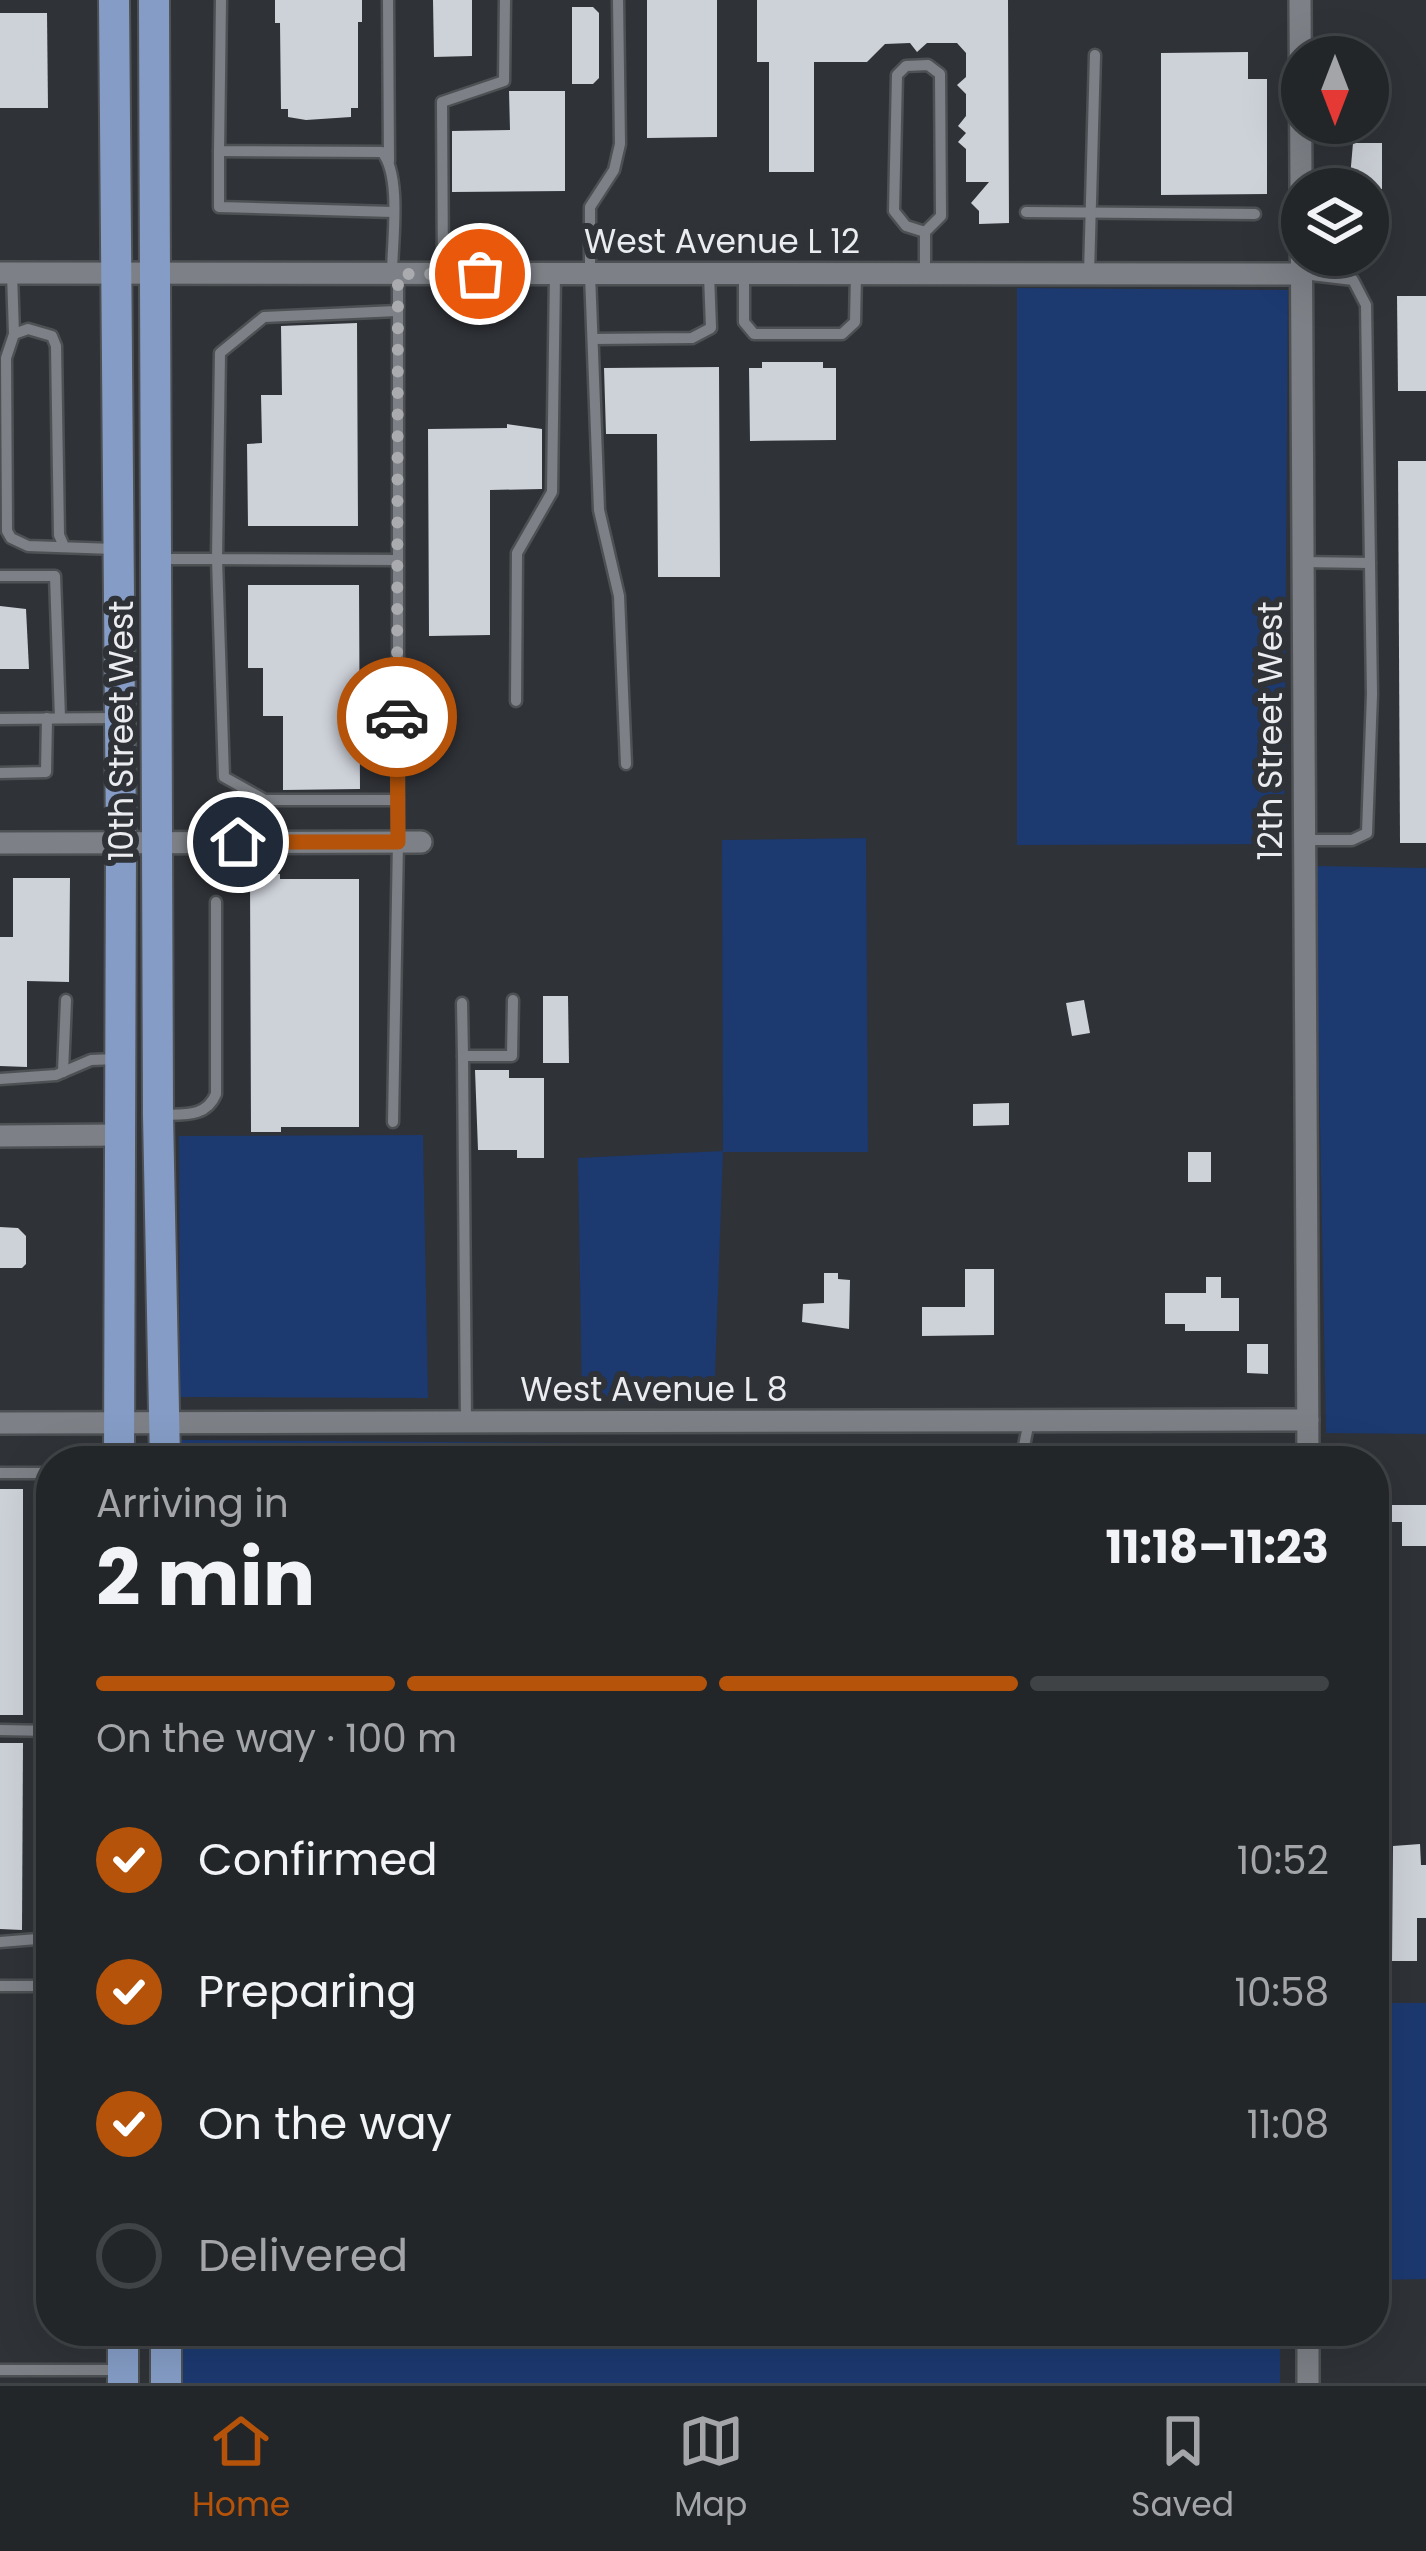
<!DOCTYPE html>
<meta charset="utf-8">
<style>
body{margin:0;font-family:Poppins,sans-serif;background:#2b2e31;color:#f1f3f6;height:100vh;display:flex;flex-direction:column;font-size:45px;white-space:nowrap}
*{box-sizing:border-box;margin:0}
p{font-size:39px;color:#a3a5a8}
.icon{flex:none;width:66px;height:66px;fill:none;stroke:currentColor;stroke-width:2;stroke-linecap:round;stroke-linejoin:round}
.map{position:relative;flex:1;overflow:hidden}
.drawer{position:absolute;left:36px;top:1446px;width:1353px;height:900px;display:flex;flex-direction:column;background:#232629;border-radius:48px;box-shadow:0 12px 48px #0002,0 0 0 3px #404346}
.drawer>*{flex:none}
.needle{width:78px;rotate:180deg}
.buttons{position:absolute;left:1281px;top:36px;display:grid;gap:24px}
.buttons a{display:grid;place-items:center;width:108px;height:108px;border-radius:50%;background:#232629;box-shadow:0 12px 48px #0002,0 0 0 3px #404346;font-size:60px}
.pin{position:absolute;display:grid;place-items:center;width:102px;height:102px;color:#fff;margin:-51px;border:6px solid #fff;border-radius:50%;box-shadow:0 3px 12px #0007}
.courier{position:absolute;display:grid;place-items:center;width:120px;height:120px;margin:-60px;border:9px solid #b45309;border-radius:50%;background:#fff;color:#222;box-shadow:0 3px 15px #0007}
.summary em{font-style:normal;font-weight:700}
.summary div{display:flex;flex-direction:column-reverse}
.summary{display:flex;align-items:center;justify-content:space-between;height:204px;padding:0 60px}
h1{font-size:78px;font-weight:700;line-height:90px}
.bar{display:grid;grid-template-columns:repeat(4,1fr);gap:18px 12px;align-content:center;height:144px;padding:0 60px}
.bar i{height:15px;border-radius:9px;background:#404346}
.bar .selected{background:#b45309}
.bar p{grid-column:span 4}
ol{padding:0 60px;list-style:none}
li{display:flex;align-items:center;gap:36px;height:132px}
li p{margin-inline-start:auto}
li .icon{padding:12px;border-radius:50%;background:#b45309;color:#fff;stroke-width:4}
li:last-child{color:#a3a5a8}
li i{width:66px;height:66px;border:6px solid #404346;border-radius:50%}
.tab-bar{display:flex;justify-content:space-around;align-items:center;height:168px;border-top:3px solid #404346;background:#232629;font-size:33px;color:#a3a5a8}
.tab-bar a{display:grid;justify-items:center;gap:6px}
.tab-bar .selected{color:#b45309}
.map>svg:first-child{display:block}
</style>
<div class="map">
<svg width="1426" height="2383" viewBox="0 0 1426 2383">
<rect width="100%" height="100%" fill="#2f3237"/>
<g fill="#1c3970">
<path d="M1017,288L1288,290L1284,844L1017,845Z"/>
<path d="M866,838L868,1152H723L714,1403L582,1402L578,1158L723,1151L722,840Z"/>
<path d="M1315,866L1426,868V1434L1326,1433Z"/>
<path d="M423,1135L428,1398L180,1397L179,1136Z"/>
<path d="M180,1440L720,1444V1461H180Z"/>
<path d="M1374,2003H1426V2279L1374,2280Z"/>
<rect x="168" y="2331" width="1112" height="52"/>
</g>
<g fill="#cdd1d8">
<path d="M275,0H362V22H358V108H351V117L306,120L288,117V109H281L280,23H275Z"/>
<path d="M433,0H472V56L434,57Z"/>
<path d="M647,0H717V137L647,138Z"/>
<path d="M757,0H1008L1009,223L979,224V211L971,203L989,182H966V149L958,142L966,133L958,126L966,116V94L957,85L966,77V53L957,43H927L917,52L910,43L885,44L867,62H814V172H769V62H757Z"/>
<path d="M572,7H593L599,13V78L593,84H572Z"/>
<path d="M0,13H47L48,108H0Z"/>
<path d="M1248,52V79H1267V194L1161,195V53Z"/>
<path d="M509,91H565V191L452,192V131L510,130Z"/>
<path d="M1353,143H1382V189H1349Z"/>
<path d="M1397,296H1426V391H1398Z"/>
<path d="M357,323L358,526H248L247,444L262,443L261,395H282L281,326Z"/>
<path d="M762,362H823V368H836V440L750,441L749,368H762Z"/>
<path d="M719,367L720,577H658L657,434H606L604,368Z"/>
<path d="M507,424L542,429V489L490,490V635L429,636L428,429L507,428Z"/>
<path d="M1398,461H1426V843H1400Z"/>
<path d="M248,585H359L360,789L283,790V716H263V668H248Z"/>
<path d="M0,606L26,609L29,669H0Z"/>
<path d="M250,874H280V879H359V1127H281V1132H251Z"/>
<path d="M13,878H70L69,982L27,981V1067L0,1066V937H13Z"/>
<path d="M543,996H568L569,1063H543Z"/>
<path d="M1084,1000L1090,1033L1072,1036L1066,1003Z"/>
<path d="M475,1070H509V1078H544V1158H517V1150H478Z"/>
<path d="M1009,1103V1125L973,1126V1104Z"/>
<rect x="1188" y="1152" width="23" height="30"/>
<path d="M0,1227L18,1228L26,1236V1264L22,1268H0Z"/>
<path d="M965,1269H994V1335L922,1336V1307H965Z"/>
<path d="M824,1273H838V1279L850,1280L849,1329L802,1322L803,1304L824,1303Z"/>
<path d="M1206,1277H1221V1298H1239V1331H1185V1324H1165V1293H1206Z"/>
<path d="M1247,1344H1268V1374L1247,1373Z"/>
<rect x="0" y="1489" width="23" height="226"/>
<path d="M1391,1505H1426V1546H1402V1522H1391Z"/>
<path d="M0,1743H23L22,1930L0,1929Z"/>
<path d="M1420,1844L1421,1865H1426V1918H1417V1961H1392L1393,1846Z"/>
</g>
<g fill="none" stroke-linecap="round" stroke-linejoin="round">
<defs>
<g id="lane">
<path d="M221,0L219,151L382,152C402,176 392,243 392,274"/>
<path d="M388,0L389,161"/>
<path d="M618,0L620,144L614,170L590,207V274L599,510L619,596L626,764"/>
<path d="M219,151V207L393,212"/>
<path d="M1026,212L1255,214"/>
<path d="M925,232L906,226L894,211L897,75L906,66L928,65L940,74L941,216L925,232V274"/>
<path d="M12,273L14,334"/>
<path d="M443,274L442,102L504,81L505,0"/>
<path d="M744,274V322L754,334H842L855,322L856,274"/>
<path d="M1089,274L1095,55"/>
<path d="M1303,274L1353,280L1366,305L1372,694L1367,833L1352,840H1305"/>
<path d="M593,339L692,338L711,328L709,274"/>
<path d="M63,544L59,535L56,346L52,336L28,329L14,334L6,358L7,531L11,538L28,546L114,549"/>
<path d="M157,559H217L224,777L265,800H398"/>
<path d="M396,560L217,559L220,353L264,317L397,311"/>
<path d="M1302,562L1370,563"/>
<path d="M0,576H55L60,718"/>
<path d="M516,701L517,553L552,492L555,274"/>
<path d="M0,719L117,718"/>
<path d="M0,773L46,772L47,718"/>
<path d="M462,1003L463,1056"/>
<path d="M63,1072L66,1000"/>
<path d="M0,1079L56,1075L91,1060L116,1059"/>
<path d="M161,1115C183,1114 206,1118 216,1094V902"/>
<path d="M393,1122L398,842V274"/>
<path d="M466,1422L463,1056H512L513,1000"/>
<path d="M1021,1461L1029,1421"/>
<path d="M0,1473H43L51,1479"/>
<path d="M0,1730L51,1731"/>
<path d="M0,1942L37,1939L51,1919"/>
<path d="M0,1986H51"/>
<path d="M0,2370H120"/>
</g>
<g id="street">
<path d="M1300,0L1308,1461"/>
<path d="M0,273L1300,274"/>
<path d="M0,843L421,842"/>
<path d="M0,1136L120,1135"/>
<path d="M0,1423L1308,1420"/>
<path d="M1308,2331V2383"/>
</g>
<g id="primary">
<path d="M114,0L121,842L119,1461"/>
<path d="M154,0L158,1115L165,1461"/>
<path d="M123,2331V2383"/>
<path d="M166,2383V2331"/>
</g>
</defs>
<use href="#lane" stroke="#4e5154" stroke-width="15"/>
<use href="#street" stroke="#4e5154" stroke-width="26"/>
<use href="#primary" stroke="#4e5154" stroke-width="34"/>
<use href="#lane" stroke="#7d8086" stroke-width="10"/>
<use href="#street" stroke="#7d8086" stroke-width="21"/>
<use href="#primary" stroke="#859dc6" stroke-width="30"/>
</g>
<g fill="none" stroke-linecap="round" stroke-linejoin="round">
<path stroke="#a9abaf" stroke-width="12" stroke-dasharray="0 21.6" d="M397,717L398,274H480"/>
<path stroke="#b45309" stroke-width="15" d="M238,842H398L397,717"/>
</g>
<g text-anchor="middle" stroke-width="12" stroke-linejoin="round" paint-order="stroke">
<g font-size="33" fill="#eaecef" stroke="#2f3237">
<text x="722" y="253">West Avenue L 12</text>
<text transform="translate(121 731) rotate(-90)" y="12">10th Street West</text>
<text transform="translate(1270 731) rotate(-90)" y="12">12th Street West</text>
<text x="654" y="1401">West Avenue L 8</text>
</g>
</g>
</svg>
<div class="buttons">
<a><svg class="needle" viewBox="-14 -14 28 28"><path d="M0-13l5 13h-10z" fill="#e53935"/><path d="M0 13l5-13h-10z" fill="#a3a5a8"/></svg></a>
<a><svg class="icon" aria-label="layers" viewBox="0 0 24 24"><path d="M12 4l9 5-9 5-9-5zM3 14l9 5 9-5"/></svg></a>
</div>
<div class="pin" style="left:480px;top:274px;background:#ea580c"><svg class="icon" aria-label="bag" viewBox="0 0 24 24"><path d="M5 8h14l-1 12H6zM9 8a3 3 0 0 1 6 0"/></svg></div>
<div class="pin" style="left:238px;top:842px;background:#1f2937"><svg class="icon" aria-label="home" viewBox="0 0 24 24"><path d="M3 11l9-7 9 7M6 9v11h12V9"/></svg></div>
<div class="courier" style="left:397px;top:717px"><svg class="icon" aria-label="car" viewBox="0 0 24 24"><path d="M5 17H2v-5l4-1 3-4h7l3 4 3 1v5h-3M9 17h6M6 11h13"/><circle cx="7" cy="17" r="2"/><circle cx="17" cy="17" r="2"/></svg></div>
<section class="drawer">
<div class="summary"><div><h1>2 min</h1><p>Arriving in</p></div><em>11:18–11:23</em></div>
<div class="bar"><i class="selected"></i><i class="selected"></i><i class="selected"></i><i></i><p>On the way · 100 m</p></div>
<ol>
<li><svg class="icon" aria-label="check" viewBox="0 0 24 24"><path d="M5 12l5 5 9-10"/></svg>Confirmed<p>10:52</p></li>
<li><svg class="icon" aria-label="check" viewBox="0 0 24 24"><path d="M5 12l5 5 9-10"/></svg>Preparing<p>10:58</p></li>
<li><svg class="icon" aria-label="check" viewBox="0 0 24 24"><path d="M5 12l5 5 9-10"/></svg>On the way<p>11:08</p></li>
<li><i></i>Delivered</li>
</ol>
</section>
</div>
<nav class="tab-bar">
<a class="selected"><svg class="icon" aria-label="home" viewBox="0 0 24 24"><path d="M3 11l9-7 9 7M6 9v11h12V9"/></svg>Home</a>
<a><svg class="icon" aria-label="map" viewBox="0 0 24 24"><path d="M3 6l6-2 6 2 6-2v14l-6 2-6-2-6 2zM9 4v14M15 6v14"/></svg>Map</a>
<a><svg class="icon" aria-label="saved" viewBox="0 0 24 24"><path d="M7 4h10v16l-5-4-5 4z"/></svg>Saved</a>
</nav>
